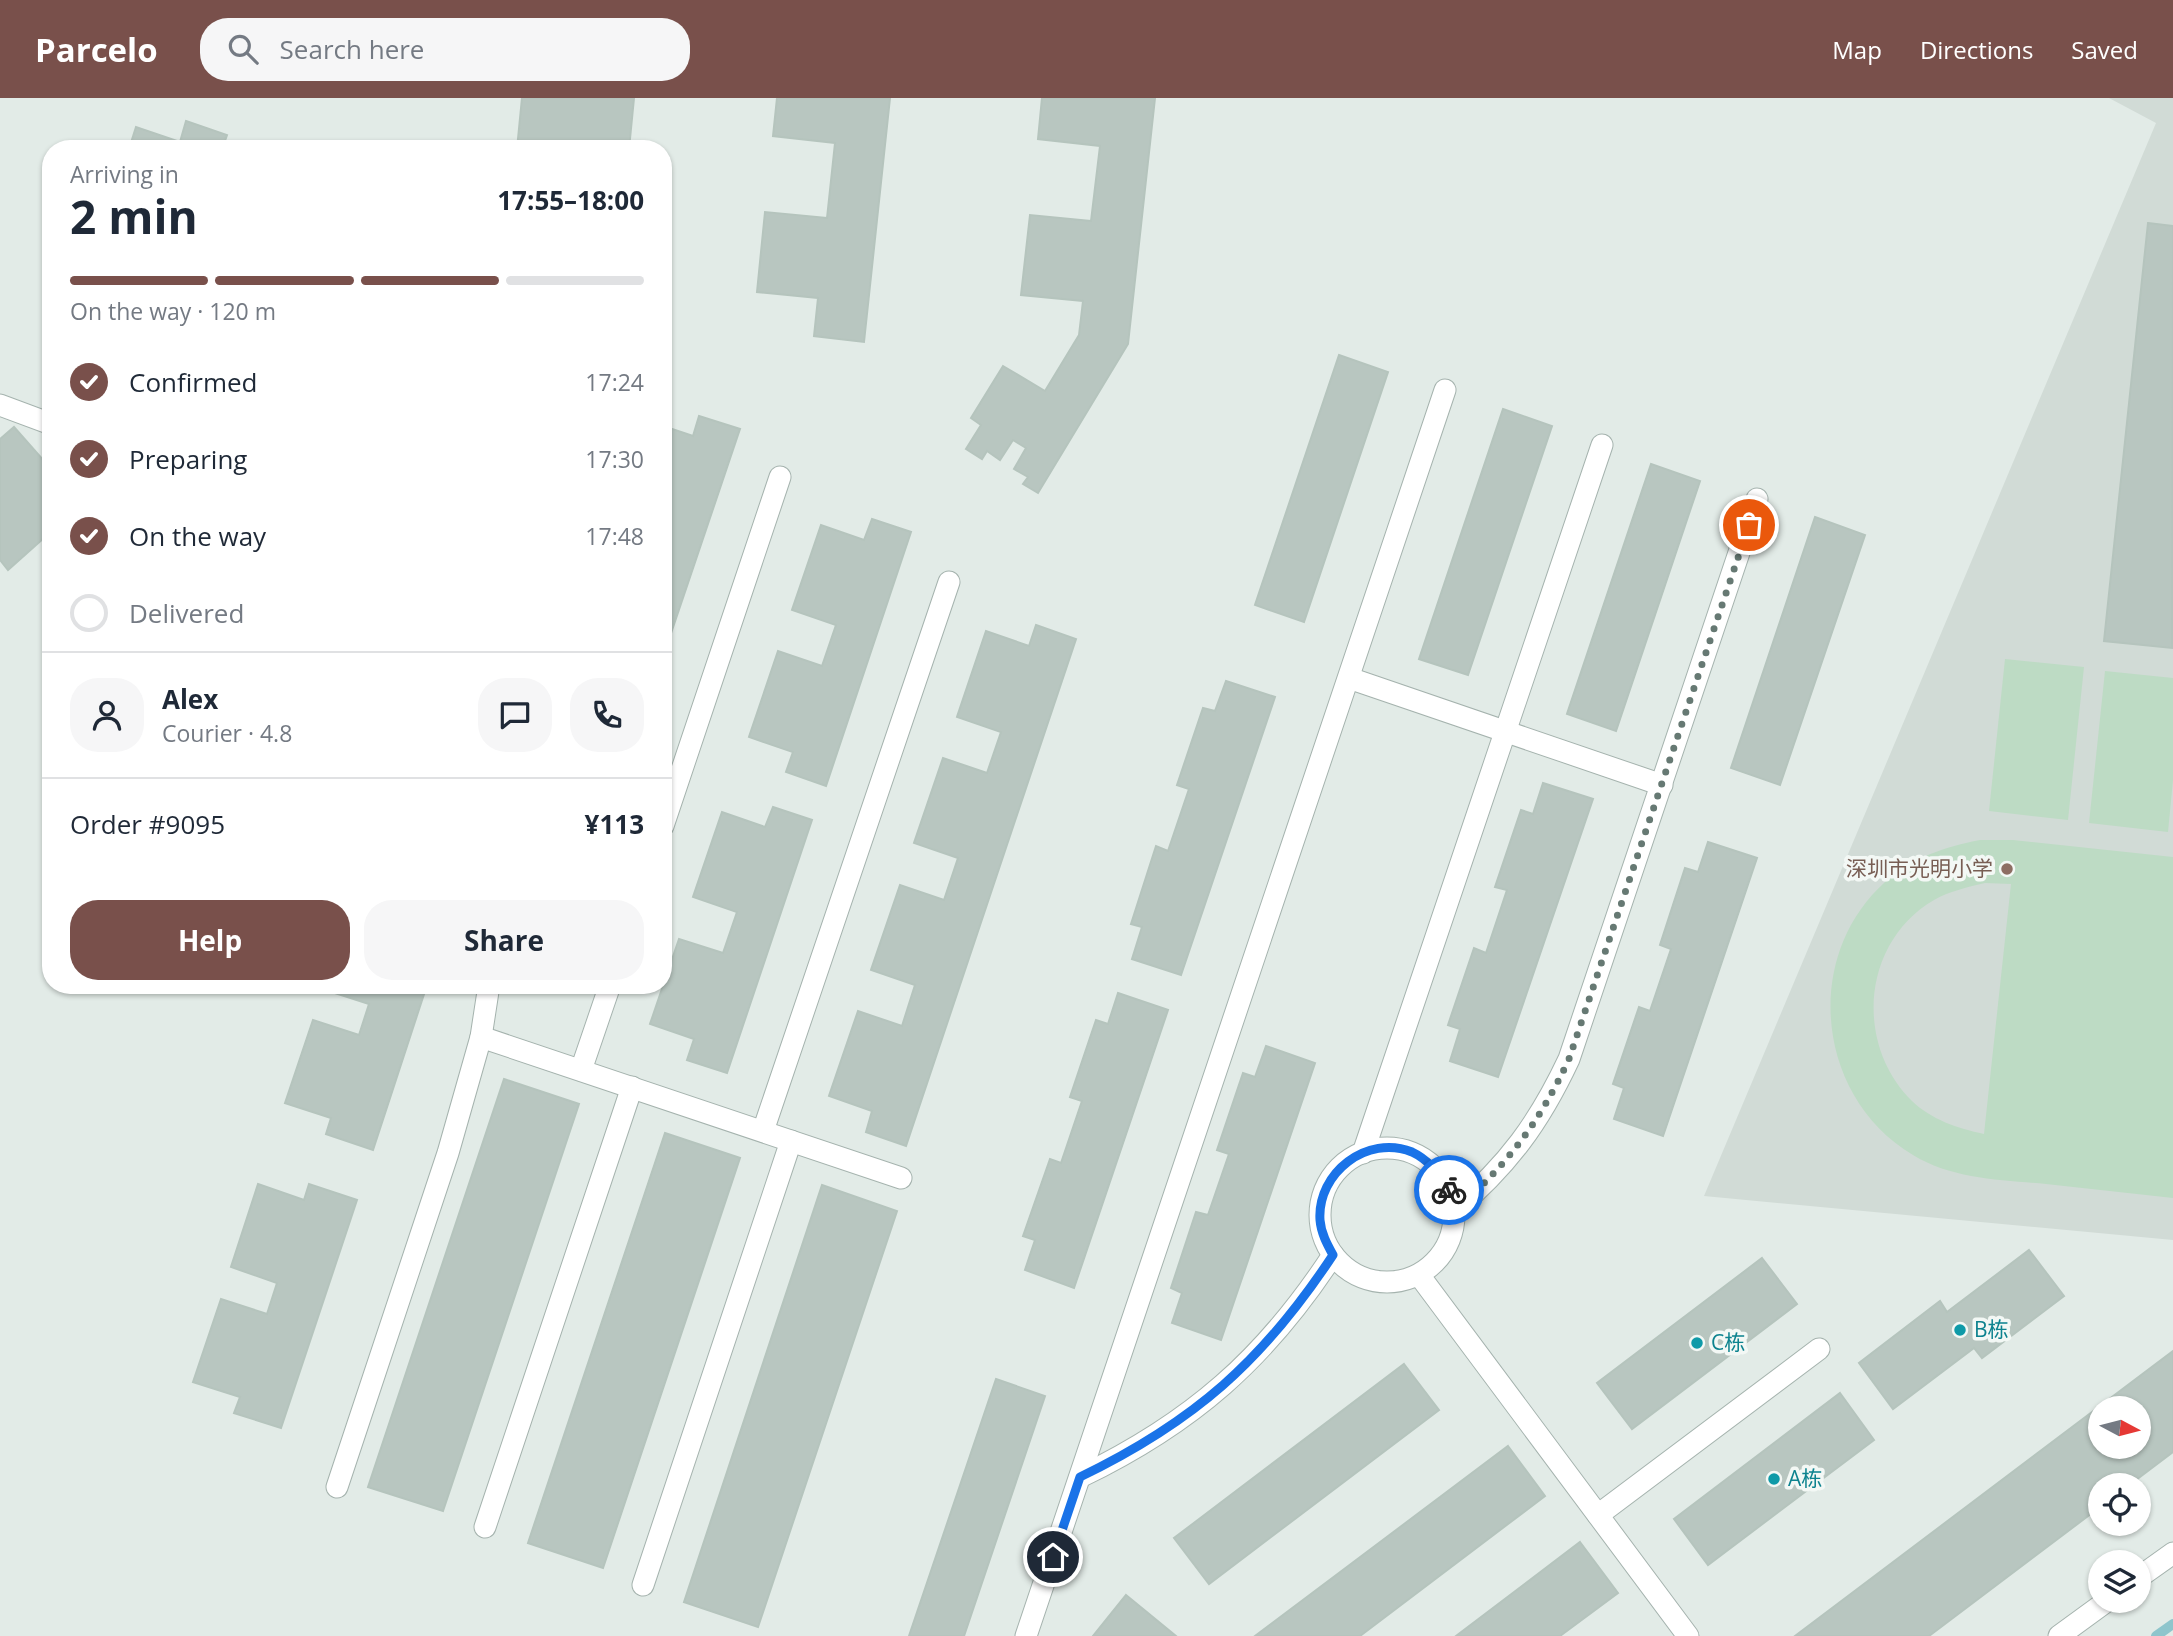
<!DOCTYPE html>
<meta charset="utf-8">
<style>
body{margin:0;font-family:"Open Sans","Noto Sans SC",sans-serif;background:#f6f6f7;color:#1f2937;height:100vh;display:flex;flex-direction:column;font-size:26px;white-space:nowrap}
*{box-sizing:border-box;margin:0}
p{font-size:23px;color:#747a83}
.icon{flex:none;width:38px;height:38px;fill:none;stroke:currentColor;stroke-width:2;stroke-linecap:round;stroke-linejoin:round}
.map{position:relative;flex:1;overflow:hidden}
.side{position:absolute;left:42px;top:42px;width:630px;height:854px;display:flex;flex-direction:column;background:#fff;border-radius:28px;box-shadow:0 2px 5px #0004}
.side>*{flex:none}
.needle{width:46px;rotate:97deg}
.fabs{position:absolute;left:2088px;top:1298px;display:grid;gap:14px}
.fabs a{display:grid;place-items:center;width:63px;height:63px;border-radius:50%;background:#fff;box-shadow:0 2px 5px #0004;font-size:35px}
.pin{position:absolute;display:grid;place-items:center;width:60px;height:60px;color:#fff;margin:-30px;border:4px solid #fff;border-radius:50%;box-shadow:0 2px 7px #0007}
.courier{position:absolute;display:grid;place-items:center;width:70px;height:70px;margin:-35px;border:5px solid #1a73e8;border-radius:50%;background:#fff;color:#222;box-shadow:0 2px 9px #0007}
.summary em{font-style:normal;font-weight:700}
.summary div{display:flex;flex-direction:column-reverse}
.summary{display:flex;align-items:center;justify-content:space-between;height:119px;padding:0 28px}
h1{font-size:46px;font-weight:700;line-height:52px}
.bar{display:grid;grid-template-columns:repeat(4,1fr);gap:10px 7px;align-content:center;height:84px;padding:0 28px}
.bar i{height:9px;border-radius:5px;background:#e0e1e3}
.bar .selected{background:#79504b}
.bar p{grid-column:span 4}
.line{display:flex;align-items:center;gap:18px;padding:0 28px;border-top:2px solid #e0e1e3}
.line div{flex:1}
.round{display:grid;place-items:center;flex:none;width:74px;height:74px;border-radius:28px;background:#f6f6f7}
ol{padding:0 28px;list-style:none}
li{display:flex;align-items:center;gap:21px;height:77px}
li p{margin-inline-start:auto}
li .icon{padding:7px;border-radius:50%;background:#79504b;color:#fff;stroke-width:4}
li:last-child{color:#747a83}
li i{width:38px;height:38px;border:4px solid #e0e1e3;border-radius:50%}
.button{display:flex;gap:14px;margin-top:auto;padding:14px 28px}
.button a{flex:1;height:80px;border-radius:28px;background:#79504b;color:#fff;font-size:28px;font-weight:700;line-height:80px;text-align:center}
.button a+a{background:#f6f6f7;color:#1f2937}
header{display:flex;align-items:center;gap:42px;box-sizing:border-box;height:98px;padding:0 35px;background:#79504b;color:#fff}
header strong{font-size:33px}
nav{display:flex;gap:38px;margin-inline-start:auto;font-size:24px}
.search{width:490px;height:63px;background:#f6f6f7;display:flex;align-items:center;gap:18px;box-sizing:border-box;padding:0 24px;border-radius:28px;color:#747a83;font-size:26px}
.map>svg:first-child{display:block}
</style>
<header>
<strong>Parcelo</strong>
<div class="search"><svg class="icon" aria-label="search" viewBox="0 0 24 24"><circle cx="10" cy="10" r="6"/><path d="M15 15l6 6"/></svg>Search here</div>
<nav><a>Map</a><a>Directions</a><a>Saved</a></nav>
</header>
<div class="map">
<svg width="2173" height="1538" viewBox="0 0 2173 1538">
<rect width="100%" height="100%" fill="#e2ebe7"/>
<path fill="#d1dbd6" d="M2109,0H2173V1142L1704,1098L2156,25Z"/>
<g fill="#bddbc4" fill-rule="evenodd">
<path d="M2005,561L2084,569L2068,722L1989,713Z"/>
<path d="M2105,573L2173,580V682L2168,734L2089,725Z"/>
<path d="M1980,742H2013L2173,759V1100C2131,1095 2088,1091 2046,1086C2001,1082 1952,1081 1913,1057C1817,1000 1801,860 1885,784C1913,759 1945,749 1980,742ZM1985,785L2011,786L1984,1036C1957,1030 1932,1022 1912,1003C1854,946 1862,844 1934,802C1950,793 1968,789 1985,785Z"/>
</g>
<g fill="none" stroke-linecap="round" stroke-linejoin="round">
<path stroke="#8ec5cc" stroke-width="10" d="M2156,1538L2173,1526"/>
</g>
<g fill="#b8c6c0" stroke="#b5c4bd" stroke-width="2" fill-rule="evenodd">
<path d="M522,0H634L629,51H517Z"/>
<path d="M777,0H890L864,244L814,238L818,200L757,194L765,114L827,120L835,45L773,38Z"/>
<path d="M1042,0H1155L1128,246L1038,395L1023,386L1028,379L1014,371L1026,350L1013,342L1000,362L987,353L982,361L966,351L981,327L971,320L1003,268L1045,293L1079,237L1083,203L1021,197L1030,117L1091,123L1100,48L1038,41Z"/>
<path d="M186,23L227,37L222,51H129L136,29L180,44Z"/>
<path d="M2148,125L2173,128L2172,550L2104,543Z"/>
<path d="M1339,257L1388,274L1304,524L1255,507Z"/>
<path d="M1503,311L1552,328L1468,577L1419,561Z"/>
<path d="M699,318L740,331L663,559V328L693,338Z"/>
<path d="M14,329L51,371V446L45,439L8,472L0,462V341Z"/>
<path d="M1651,366L1700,383L1616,633L1567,616Z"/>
<path d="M1815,419L1865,437L1780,687L1731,670Z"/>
<path d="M872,421L911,434L826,688L786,674L793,654L749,639L778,553L822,568L836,527L792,512L821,427L864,442Z"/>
<path d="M1036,527L1076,541L906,1048L866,1034L872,1013L829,998L858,913L902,928L915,887L871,872L900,787L944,802L958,760L914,745L943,660L987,675L1001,634L957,619L986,533L1029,548Z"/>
<path d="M1226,583L1275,599L1181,877L1132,861L1142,829L1131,826L1156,748L1168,753L1189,691L1177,687L1203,610L1215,613Z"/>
<path d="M1543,685L1593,701L1498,979L1450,963L1460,931L1448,927L1474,850L1486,855L1507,792L1495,789L1521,712L1533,716Z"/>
<path d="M773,709L812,722L727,975L687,962L694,941L650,926L679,841L723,855L737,814L693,799L722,714L765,729Z"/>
<path d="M1708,744L1757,760L1663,1038L1614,1021L1624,990L1613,986L1639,909L1650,913L1671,851L1660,847L1685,770L1698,774Z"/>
<path d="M324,887H427L373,1052L326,1036L331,1020L285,1005L313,922L359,937L369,906L322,891Z"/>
<path d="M1118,895L1168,912L1074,1190L1025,1172L1035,1142L1023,1138L1050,1061L1061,1065L1082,1003L1070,999L1096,922L1108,926Z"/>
<path d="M1266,948L1315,965L1221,1242L1172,1225L1182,1195L1171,1190L1196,1114L1208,1117L1229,1056L1217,1052L1243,975L1255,979Z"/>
<path d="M504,981L579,1006L443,1413L368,1389Z"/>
<path d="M665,1035L740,1060L603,1470L528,1445Z"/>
<path d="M258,1086L304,1102L309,1086L357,1102L281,1330L234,1315L240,1299L193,1284L221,1201L267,1216L277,1185L231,1169Z"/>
<path d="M822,1087L897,1113L758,1529L684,1504Z"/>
<path d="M2029,1152L2064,1198L1982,1260L1974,1250L1893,1311L1859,1265L1940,1203L1947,1214Z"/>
<path d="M1762,1160L1797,1206L1632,1331L1597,1285Z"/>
<path d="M2173,1253V1354L2128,1388H2100V1409L1929,1538H1795ZM2100,1311H2138V1349H2100Z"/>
<path d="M1404,1266L1439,1312L1209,1486L1174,1440Z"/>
<path d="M996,1281L1045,1298L964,1538H909Z"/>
<path d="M1840,1295L1874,1342L1708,1467L1674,1421Z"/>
<path d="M1508,1348L1545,1398L1360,1538H1255Z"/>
<path d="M1580,1444L1618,1495L1560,1538H1456Z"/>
<path d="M1126,1497L1176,1538H1093Z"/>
</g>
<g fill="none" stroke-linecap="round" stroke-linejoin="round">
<defs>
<g id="minor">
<path d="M0,307L51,326"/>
<path d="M1349,580L1662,687"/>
<path d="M663,728L780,379"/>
<path d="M481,939L901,1080"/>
<path d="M581,972L610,887"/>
<path d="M763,1033L949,484"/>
<circle cx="1387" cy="1117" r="67"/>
<path d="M1363,1055L1602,347"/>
<path d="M1454,1113C1508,1067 1539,1025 1569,961L1757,401"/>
<path d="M1419,1177L1688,1538"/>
<path d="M1080,1379C1192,1325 1265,1261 1333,1157"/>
<path d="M337,1389L448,1055L481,939L489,887"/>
<path d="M1598,1417L1819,1251"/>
<path d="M485,1429L632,989"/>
<path d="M2138,1480L2173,1455"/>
<path d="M643,1487L791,1043"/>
<path d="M1026,1538L1445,292"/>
<path d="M2059,1538L2107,1503"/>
</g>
</defs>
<use href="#minor" stroke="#a5b3ae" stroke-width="23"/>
<use href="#minor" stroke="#fff" stroke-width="21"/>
</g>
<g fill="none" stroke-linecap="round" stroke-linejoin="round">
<path stroke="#667973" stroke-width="7" stroke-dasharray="0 12.6" d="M1449,1092L1454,1113C1508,1066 1539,1025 1569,961L1749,427"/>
<path stroke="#1a73e8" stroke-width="9" d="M1053,1459L1080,1379C1194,1324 1263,1263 1333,1157C1327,1146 1321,1135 1320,1122C1317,1075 1367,1036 1412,1054C1429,1062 1440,1076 1449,1092"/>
</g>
<circle fill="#8d6e63" stroke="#f3f8f5" stroke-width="2.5" cx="2007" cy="771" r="7"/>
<g fill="#0f9aa8" stroke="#f3f8f5" stroke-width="2.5">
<circle cx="1960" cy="1232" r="7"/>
<circle cx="1697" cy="1245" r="7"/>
<circle cx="1774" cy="1381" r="7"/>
</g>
<g text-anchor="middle" stroke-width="7" stroke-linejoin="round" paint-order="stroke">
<g font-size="21" fill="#785e54" stroke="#f3f8f5" text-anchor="end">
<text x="1993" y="778">深圳市光明小学</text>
</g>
<g font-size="21" fill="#0d838f" stroke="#f3f8f5" text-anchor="start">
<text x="1974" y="1239">B栋</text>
<text x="1711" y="1252">C栋</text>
<text x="1788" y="1388">A栋</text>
</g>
</g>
</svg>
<div class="fabs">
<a><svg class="needle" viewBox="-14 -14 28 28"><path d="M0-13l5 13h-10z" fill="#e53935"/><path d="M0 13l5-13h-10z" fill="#747a83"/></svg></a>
<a><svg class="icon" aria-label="locate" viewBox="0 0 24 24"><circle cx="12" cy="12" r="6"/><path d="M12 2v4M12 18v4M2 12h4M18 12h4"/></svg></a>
<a><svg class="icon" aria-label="layers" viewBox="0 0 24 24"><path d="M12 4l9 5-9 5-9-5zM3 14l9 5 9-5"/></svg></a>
</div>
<div class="pin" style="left:1749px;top:427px;background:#ea580c"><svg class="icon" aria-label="bag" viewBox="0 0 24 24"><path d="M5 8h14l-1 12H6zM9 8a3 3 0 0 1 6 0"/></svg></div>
<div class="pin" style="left:1053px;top:1459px;background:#1f2937"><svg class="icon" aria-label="home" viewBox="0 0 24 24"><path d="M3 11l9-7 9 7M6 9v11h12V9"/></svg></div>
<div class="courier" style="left:1449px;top:1092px"><svg class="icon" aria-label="bike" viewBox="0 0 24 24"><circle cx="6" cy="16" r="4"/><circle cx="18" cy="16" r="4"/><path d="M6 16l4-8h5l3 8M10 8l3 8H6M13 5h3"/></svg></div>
<section class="side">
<div class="summary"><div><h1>2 min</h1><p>Arriving in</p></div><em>17:55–18:00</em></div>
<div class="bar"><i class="selected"></i><i class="selected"></i><i class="selected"></i><i></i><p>On the way · 120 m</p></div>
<ol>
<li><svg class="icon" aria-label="check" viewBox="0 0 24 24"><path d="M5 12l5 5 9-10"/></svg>Confirmed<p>17:24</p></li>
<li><svg class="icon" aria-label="check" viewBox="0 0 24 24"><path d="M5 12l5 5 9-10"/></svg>Preparing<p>17:30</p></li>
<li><svg class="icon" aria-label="check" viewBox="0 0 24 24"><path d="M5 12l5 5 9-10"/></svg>On the way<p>17:48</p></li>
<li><i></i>Delivered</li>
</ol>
<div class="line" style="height:126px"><a class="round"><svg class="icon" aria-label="person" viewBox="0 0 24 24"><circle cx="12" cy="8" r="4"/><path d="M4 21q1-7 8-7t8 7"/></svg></a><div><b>Alex</b><p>Courier · 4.8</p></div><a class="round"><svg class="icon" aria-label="chat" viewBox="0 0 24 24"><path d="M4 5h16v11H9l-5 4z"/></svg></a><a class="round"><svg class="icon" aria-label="phone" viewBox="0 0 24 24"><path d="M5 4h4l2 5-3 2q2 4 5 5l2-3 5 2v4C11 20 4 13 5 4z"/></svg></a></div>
<div class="line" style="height:91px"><div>Order #9095</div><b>¥113</b></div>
<div class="button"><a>Help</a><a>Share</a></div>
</section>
</div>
